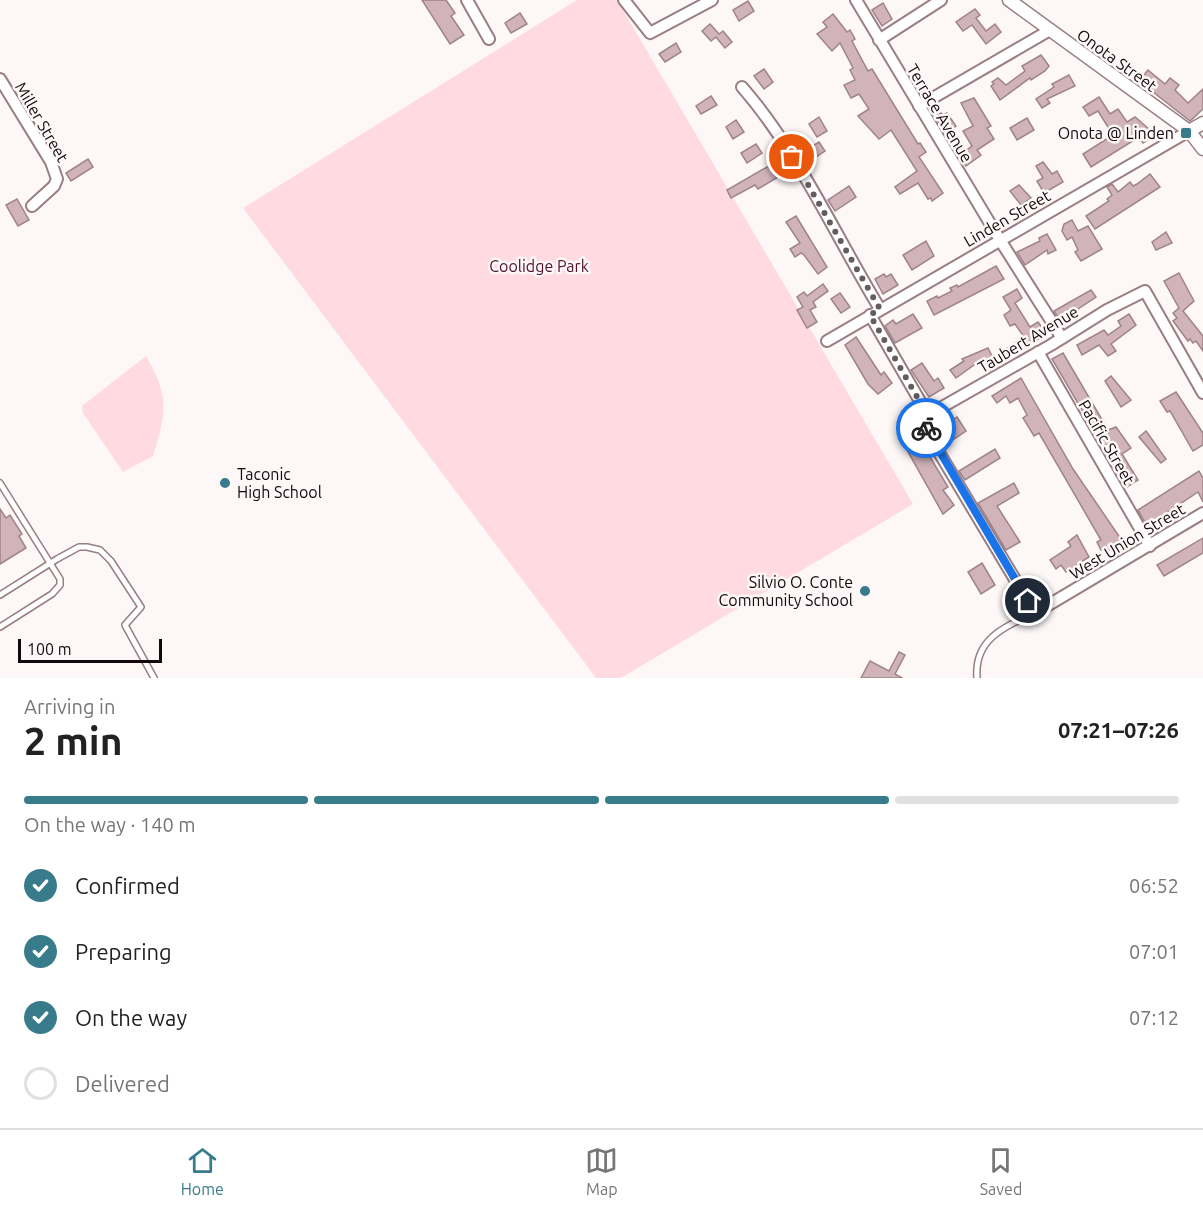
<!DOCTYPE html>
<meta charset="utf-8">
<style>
body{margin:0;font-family:Ubuntu,sans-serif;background:#f2f2f2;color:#222;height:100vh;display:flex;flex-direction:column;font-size:22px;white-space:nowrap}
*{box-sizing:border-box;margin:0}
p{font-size:20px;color:#767676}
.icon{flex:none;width:33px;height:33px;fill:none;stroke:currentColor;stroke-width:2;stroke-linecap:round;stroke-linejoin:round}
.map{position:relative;height:678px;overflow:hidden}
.side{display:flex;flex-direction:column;background:#fff;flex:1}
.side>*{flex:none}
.scale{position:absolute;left:18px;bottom:15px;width:144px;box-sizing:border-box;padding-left:6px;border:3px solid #13090c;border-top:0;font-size:16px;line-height:21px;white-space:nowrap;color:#13090c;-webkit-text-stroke:4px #fdf7f8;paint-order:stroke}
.pin{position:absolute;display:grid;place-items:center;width:51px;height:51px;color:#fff;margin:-26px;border:3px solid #fff;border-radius:50%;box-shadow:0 2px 6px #0007}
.courier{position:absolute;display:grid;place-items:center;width:60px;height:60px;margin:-30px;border:4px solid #1a73e8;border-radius:50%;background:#fff;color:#222;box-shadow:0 2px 8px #0007}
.headline em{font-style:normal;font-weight:700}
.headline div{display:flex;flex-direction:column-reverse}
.headline{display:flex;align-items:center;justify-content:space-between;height:102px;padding:0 24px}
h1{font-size:39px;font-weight:700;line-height:45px}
.bar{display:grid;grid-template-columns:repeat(4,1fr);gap:9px 6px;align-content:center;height:72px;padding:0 24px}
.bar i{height:8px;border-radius:4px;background:#e0e0e0}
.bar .current{background:#387c8b}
.bar p{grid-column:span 4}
ol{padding:0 24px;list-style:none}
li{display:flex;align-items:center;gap:18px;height:66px}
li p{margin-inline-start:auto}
li .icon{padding:6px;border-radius:50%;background:#387c8b;color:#fff;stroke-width:4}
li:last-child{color:#767676}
li i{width:33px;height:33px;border:3px solid #e0e0e0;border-radius:50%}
.menu{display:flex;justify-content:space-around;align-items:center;height:84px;border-top:2px solid #e0e0e0;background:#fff;font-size:16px;color:#767676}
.menu a{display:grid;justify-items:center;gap:3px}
.menu .current{color:#387c8b}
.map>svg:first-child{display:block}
</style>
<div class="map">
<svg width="1203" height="678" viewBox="0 0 1203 678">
<rect width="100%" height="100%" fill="#fdf7f8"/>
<g fill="#ffdae1">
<path d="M577,0H617L913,504L621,678H596L243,208Z"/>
<path d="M146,356C170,397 166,413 153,456L123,472L83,413L82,406Z"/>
</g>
<g fill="#d1b4ba" stroke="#9f8389" stroke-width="1.5">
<path d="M422,0H446L455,13L451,16L464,35L450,44Z"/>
<path d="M748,1L754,11L739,21L733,10Z"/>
<path d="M883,3L892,19L882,26L872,10Z"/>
<path d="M975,9L980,15L976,18L986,31L995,24L1001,32L986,44L972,25L963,31L956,22Z"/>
<path d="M520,13L527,24L511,33L505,23Z"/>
<path d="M833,14L847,32L850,30L855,39L852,41L868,71L872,69L918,144L920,143L926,152L919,157L943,193L932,201L931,198L928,199L918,183L900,194L895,187L917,171L891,130L879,139L858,116L869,109L859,94L851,98L844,85L855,80L850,70L853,68L840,43L832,51L817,34L827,27L823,22Z"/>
<path d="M710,24L719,34L723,31L732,42L725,48L716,37L711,41L702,31Z"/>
<path d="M676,43L681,52L665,62L659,54Z"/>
<path d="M1041,55L1049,66L1045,71L1031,80L1030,78L1000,100L991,86L994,84L992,82L998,78L1006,85L1025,71L1022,66Z"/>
<path d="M764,69L773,82L764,89L754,76Z"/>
<path d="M1148,70L1165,84L1170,78L1179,85L1175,90L1188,103L1203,89V109L1190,121L1139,81Z"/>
<path d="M1069,75L1075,86L1047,99L1050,103L1042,108L1036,99L1054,87L1052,84Z"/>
<path d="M711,96L717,105L701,114L696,106Z"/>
<path d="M1099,97L1110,114L1118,109L1127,122L1135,117L1150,130L1149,139L1143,143L1139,137L1091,167L1083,154L1113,135L1098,111L1089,116L1083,107Z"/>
<path d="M974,98L991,126L987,128L994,139L977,150L981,155L966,166L958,156L972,146L963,131L973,126L961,103Z"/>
<path d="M941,113L943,115L947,113L956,126L946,133L935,117Z"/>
<path d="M819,117L827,131L817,137L809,124Z"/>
<path d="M1027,118L1034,130L1017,140L1010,128Z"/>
<path d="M736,120L744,132L733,139L726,127Z"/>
<path d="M819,142L825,151L807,163L801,153Z"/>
<path d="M756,144L762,153L747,163L741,153Z"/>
<path d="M88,159L93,167L71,181L66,173Z"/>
<path d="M1043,162L1052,174L1057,171L1063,182L1044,193L1037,181L1043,178L1036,166Z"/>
<path d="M767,167H771L778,177L758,189L755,185L731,198L727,190Z"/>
<path d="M1150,174L1160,187L1095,229L1086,216L1109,201L1107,199L1112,195L1107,187L1112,184L1118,192L1130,182L1133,186L1137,184Z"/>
<path d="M1019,185L1031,198L1021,205L1010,191Z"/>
<path d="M849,186L856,197L835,211L828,200Z"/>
<path d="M17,199L29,220L18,226L6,205Z"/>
<path d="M796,216L827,267L818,274L804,255L801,253L795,257L790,249L800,243L786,222Z"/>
<path d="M1072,220L1078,231L1088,226L1102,249L1081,261L1075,252L1078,250L1072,237L1067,240L1062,231L1064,224Z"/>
<path d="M1166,232L1172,243L1156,250L1152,242Z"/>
<path d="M1047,234L1056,250L1048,254L1047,250L1025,265L1017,252L1040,241L1039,238Z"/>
<path d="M926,241L934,256L912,270L903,255Z"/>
<path d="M996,266L1004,279L934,315L927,301L937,296L938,298L952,291L950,288L957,285L958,287Z"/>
<path d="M1179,273L1194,301L1183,311L1203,336V351L1196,341L1193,343L1190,339L1188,341L1173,321L1177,318L1173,313L1179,308L1164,281Z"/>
<path d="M884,274L886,277L891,274L898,285L883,294L875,279Z"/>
<path d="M823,284L828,291L813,302L816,307L810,310L817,322L807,328L797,310L803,307L797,297L804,292L807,296Z"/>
<path d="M1017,289L1022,298L1015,303L1030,327L1038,322L1047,334L1005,359L1000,353L1024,337L1015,324L1010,326L1004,315L1011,310L1003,297Z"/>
<path d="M1091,290L1096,297L1060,321L1054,311Z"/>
<path d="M840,293L850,307L841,313L831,299Z"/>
<path d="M913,314L922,328L895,343L885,326L893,320L896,324Z"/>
<path d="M1129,314L1136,325L1111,344L1116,351L1108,356L1099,345L1082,355L1077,345L1104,330L1108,335L1121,326L1118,321Z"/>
<path d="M856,337L881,375L884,372L892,383L878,394L868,384L845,345Z"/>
<path d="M988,348L994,360L983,365L981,360L956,378L950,370L964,361L962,359Z"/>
<path d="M1063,353L1108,430L1116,427L1131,448L1122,454L1138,480L1127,487L1052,359Z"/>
<path d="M922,363L934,381L938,378L944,388L929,397L911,370Z"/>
<path d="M1111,376L1131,400L1121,407L1105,381Z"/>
<path d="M1021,378L1073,469L1123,542L1110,550H1101L1097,542L1101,540L1039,433L1034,436L1023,418L1027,415L1018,398L1010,403L1006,396L997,403L992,396Z"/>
<path d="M1176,392L1203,433V445L1193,451L1170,411L1167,412L1160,401Z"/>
<path d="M957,417L966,431L945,445L935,431Z"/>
<path d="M1146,431L1166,459L1161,463L1139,437Z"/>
<path d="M921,442L948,487L943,490L954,505L943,514L907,450Z"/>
<path d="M995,449L1000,458L965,480L959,471Z"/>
<path d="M1199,471L1203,478V502L1198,492L1147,526L1138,510Z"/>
<path d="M1014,483L1019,493L997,506L1020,542L1006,550L978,503Z"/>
<path d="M0,509L6,518L10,515L22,534L19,536L26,548L0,564Z"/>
<path d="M1077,535L1089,557L1066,572L1061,565L1056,569L1050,560L1071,546L1068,542Z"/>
<path d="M1203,538V553L1164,576L1157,565Z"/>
<path d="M982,563L995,585L981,594L968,572Z"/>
<path d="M899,652L905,655L895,674L902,678H861L870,661L889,671Z"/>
</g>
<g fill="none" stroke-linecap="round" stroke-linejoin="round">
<defs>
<g id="service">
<path d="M0,483L60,579V585L52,594L0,627"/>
<path d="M0,595L57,559L79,547H87L100,550L111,561L141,607L125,625L154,678"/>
<path d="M977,678C974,639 1004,627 1035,613"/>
</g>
<g id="minor">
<path d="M467,0L489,39"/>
<path d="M624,0L650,33L712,0"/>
<path d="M856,0L1000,240L1062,338"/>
<path d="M879,40L941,0"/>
<path d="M0,79L51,162L57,179L54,186L32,206"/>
<path d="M742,87C798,151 836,237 880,309"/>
<path d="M919,106L1050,30"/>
<path d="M870,315L928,415"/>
<path d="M827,341L1189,131"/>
<path d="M1038,352L1150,546"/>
<path d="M928,415L925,423L928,434L1035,613L1203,513"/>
<path d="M928,415L1051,345L1107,310L1145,291L1203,393"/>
</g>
<g id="tertiary">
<path d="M1009,0L1189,131L1203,149"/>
<path d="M1189,131L1203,123"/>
</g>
</defs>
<use href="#service" stroke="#997e84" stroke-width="8"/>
<use href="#minor" stroke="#997e84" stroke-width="14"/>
<use href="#tertiary" stroke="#997e84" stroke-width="15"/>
<use href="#service" stroke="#fff" stroke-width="5"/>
<use href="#minor" stroke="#fff" stroke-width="10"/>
<use href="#tertiary" stroke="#fff" stroke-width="12"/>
</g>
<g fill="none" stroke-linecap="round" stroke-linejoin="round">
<path stroke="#655c5f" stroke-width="6" stroke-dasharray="0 10.8" d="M792,157L880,309L870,315L928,416L926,428"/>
<path stroke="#1a73e8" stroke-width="8" d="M926,428L1028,601"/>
</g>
<g fill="#387c8b" stroke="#fdf7f8" stroke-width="2">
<rect x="1180" y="127" width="12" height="12" rx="3"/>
<circle cx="225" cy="483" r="6"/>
<circle cx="865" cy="591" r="6"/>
</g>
<g text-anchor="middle" stroke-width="5" stroke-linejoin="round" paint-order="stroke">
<g font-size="16" fill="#13090c" stroke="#fdf7f8">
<text transform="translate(1117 60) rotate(36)" y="6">Onota Street</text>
<text transform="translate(940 113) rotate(59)" y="6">Terrace Avenue</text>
<text transform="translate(42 122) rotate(60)" y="6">Miller Street</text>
<text transform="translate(1007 218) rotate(-30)" y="6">Linden Street</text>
<text transform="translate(1028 339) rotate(-31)" y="6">Taubert Avenue</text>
<text transform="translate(1107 442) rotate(60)" y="6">Pacific Street</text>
<text transform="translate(1127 541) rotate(-31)" y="6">West Union Street</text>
</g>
<g font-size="16" fill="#13090c" stroke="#fdf7f8" text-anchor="end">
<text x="1174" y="139">Onota @ Linden</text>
<text x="237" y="480" text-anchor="start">Taconic<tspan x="237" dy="18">High School</tspan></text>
<text x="853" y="588">Silvio O. Conte<tspan x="853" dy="18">Community School</tspan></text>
</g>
<g font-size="16" fill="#501227" stroke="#fdf7f8">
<text x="539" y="272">Coolidge Park</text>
</g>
</g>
</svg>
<div class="scale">100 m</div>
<div class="pin" style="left:792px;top:157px;background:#ea580c"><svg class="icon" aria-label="bag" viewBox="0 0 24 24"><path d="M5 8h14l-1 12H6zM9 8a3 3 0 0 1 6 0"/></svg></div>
<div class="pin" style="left:1028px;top:601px;background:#1f2937"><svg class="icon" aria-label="home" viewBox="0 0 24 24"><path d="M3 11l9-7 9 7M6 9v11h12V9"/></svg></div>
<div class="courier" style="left:926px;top:428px"><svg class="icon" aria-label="bike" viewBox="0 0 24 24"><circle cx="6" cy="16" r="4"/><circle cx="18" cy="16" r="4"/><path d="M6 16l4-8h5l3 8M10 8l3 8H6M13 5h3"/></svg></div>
</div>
<section class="side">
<div class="headline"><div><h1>2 min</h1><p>Arriving in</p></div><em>07:21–07:26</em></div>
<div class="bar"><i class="current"></i><i class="current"></i><i class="current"></i><i></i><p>On the way · 140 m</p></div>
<ol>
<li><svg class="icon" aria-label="check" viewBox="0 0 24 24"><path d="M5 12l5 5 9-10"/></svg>Confirmed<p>06:52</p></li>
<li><svg class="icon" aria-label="check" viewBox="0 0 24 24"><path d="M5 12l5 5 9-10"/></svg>Preparing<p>07:01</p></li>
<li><svg class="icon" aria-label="check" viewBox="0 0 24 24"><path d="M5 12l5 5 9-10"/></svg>On the way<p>07:12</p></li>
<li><i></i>Delivered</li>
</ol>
</section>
<nav class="menu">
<a class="current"><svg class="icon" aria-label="home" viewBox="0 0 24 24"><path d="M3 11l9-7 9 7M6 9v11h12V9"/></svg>Home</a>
<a><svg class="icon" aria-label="map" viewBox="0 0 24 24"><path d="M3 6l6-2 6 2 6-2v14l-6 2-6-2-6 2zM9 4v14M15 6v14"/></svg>Map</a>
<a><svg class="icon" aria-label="saved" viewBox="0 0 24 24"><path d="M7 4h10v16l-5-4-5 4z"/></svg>Saved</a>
</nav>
